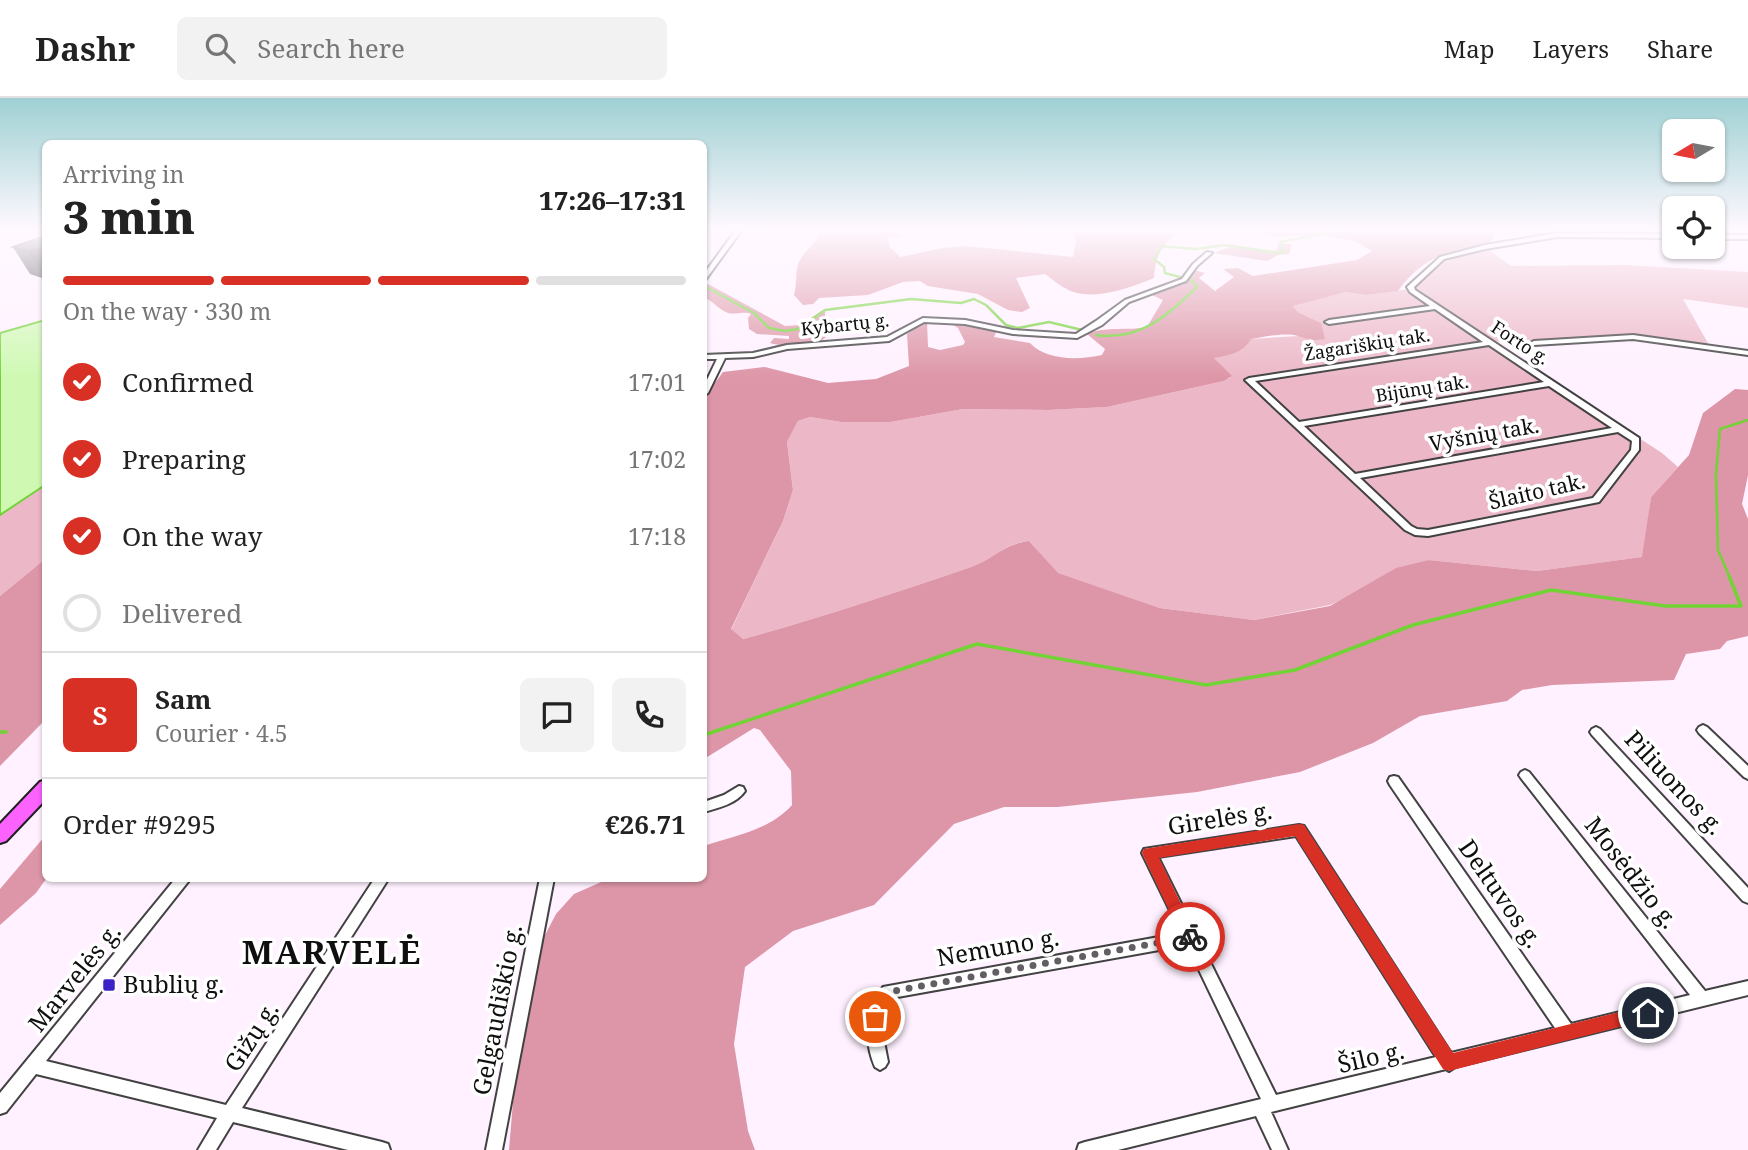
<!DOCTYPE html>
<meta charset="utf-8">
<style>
body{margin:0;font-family:"Noto Serif",serif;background:#f2f2f2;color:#222;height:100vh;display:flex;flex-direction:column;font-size:26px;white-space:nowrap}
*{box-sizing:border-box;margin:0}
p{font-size:23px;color:#767676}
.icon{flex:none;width:38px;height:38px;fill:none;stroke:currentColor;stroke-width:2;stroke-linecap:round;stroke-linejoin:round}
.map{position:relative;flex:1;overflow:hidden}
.drawer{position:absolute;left:42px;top:42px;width:665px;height:742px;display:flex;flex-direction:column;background:#fff;border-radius:10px;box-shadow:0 2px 5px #0004}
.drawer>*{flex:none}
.needle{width:46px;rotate:260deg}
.buttons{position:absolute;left:1662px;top:21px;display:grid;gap:14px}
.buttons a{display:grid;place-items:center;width:63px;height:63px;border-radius:10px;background:#fff;box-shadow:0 2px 5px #0004;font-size:35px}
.pin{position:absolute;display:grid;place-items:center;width:60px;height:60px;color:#fff;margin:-30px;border:4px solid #fff;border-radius:50%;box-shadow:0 2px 7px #0007}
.courier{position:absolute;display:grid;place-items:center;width:70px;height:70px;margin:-35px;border:5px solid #d93025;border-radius:50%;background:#fff;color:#222;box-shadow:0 2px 9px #0007}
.head em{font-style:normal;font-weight:800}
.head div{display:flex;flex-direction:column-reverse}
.head{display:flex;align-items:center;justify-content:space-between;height:119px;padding:0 21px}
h1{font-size:46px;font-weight:800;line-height:52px}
.bar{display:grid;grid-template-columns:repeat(4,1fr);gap:10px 7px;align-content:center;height:84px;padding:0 21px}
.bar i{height:9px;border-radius:5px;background:#e0e0e0}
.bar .current{background:#d93025}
.bar p{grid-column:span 4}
.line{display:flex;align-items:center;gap:18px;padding:0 21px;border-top:2px solid #e0e0e0}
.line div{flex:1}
.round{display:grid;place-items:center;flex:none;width:74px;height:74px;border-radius:10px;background:#f2f2f2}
ol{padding:0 21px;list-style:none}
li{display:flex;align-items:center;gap:21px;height:77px}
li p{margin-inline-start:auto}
li .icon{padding:7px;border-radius:50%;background:#d93025;color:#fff;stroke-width:4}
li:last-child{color:#767676}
li i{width:38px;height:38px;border:4px solid #e0e0e0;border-radius:50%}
header{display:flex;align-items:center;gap:42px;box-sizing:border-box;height:98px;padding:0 35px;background:#fff;border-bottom:2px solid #e0e0e0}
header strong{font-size:33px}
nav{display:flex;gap:38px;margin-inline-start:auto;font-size:24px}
.search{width:490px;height:63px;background:#f2f2f2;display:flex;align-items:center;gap:18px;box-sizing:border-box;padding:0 24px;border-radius:10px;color:#767676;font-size:26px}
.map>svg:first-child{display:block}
</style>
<header>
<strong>Dashr</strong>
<div class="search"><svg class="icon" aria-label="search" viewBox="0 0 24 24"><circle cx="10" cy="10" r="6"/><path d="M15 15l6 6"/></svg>Search here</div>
<nav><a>Map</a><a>Layers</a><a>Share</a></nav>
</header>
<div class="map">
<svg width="1748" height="1052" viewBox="0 0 1748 1052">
<rect width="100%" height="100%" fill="#fff1ff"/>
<g fill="#ecb8c7">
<path d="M1485,149L1511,168L1625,167L1748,174V210L1683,201L1709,247L1640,237L1492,244L1662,355L1678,369L1651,399L1643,459L1537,473L1429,462L1330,507L1254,522L1160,510L1057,475L1029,443C1004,445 993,462 971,469C895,495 820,520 743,541L731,532L783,423L793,392L787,344L798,323L810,319L841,324H891L963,311L1048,312L1107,309L1224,283L1231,279L1214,260L1251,241L1298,238L1321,225L1298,214L1293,208L1331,196L1345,194L1366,197L1410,191L1436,163Z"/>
<path d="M45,387V461L0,498V417Z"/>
</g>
<g fill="#dd96a7">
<path d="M821,133H894L903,138L887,140L890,149L900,159L943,150L966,148L1073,159L1076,142L1073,133H1497L1490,146C1448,154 1425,156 1398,193L1366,197L1345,194L1293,208L1298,214L1321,225L1325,241C1309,243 1312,242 1298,238C1284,234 1265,239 1251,241C1243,255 1230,257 1214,260L1232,278L1224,283L1107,309L1048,312L963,311L891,324H841L810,319L798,323L787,344L793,392L783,423L731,531L743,541C820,520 895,495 971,469C994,461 1003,446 1029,443L1058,475L1160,510L1254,522L1330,508L1396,470L1429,462L1537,473L1642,459L1651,399L1689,357L1703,315L1735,291L1748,292V377L1742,406L1748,421V538L1727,543L1720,551L1686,556L1674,582L1552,587L1522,592L1507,603L1420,618L1373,645L1300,674L1197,694L1058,709H1004L954,726L874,807L793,833L745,869L734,946L748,1033L755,1052H509L514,992L543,841L556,816L574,796L608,781L704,780V748C734,738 770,732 792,707L791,673L760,632L754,630L704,661V300L723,274L765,269L828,285L876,281L909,268L907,236L927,223L928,249L940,252L963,247L965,244L958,230L948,224L997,232L994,239L1030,245C1047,263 1079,262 1102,257L1105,251L1087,236C1105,228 1127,233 1147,229L1163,202L1152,197L1182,185L1194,172L1205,175L1199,180L1215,193L1234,179L1223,171L1238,170L1253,178L1357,162L1372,153L1357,144L1322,137L1275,139L1256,133H1179C1162,147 1155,158 1154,180C1129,190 1089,206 1063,189C1057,186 1051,180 1045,176L1016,180L1030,210L1022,214L1008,212L978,196L928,188L920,183L903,184L868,197L819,200L813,206L803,207L794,197C798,184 794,173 800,162C806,151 817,145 821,133Z"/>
<path d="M1277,146H1292L1289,156L1278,157L1267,163L1214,155L1230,149L1275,153L1278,151Z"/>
<path d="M704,186H708L785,228L801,227L821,213L825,214L826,239C815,251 785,249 770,245L774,240L789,241V238L757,236L749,231L748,220L751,216C743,213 736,217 728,215C718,211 713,203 704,199Z"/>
<path d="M45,461V622L0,668V498Z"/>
<path d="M45,738L46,781L36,795L0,827V791Z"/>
</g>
<path fill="#cff9b3" stroke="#72d336" stroke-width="2" d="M45,222V387L0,417V235Z"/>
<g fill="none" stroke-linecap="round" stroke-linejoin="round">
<g stroke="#72d336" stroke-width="2.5">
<path d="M704,188L754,215L769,230L785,233L798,231L825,212L911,201L961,205L974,201L986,207L1006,227L1018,230L1049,224L1082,232"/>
<path d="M1096,237C1140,243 1167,218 1197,189L1191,182L1165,175L1164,169L1154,161L1161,148L1195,151L1226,147L1279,155L1284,154L1280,144L1336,133"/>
<path d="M1730,480L1718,452L1716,376L1720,331L1748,322"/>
</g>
<g stroke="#72d336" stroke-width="3.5">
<path d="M0,634H6"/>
<path d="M704,637L977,546L1206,587L1295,572L1413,527L1551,492L1665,508H1741L1729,478"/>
</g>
<defs>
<g id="minor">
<path d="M735,133H741L706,181L704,182V176Z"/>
<path d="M1557,135L1675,136V140L1557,139L1485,151L1444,161L1414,189L1415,192L1639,340V352L1599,404L1428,438L1415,437L1405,432L1245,282L1249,280L1483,244L1435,211L1329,226L1325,224L1329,222L1430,208L1410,194L1407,189L1440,159L1485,147ZM1489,247L1544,284L1299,324L1255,283ZM1549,288L1612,330L1355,376L1304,328ZM1618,334L1632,343L1631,352L1593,400L1428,432L1417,431L1411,428L1360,380Z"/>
<rect x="1713" y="137" width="35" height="4"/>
<path d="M1207,154L1212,155L1197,168L1186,183L1129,204L1102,227L1077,240L1013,236L965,226L924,224L889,243L787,251L753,259L725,260L708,295L704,297V288L717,261H704V257L753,255L787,247L887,239L923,220L965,222L1013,232L1076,236L1096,223L1125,202L1182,181L1193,166Z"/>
<path d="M1633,237L1748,253V257L1633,241L1534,247L1530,245L1534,243Z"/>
<path d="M1703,627L1707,629L1748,668V681L1744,679L1699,635L1697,632L1699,629Z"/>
<path d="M1596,629L1600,631L1748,790V805L1743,803L1592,637L1590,634L1592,631Z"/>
<path d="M1525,672L1529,674L1705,893L1748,883V897L1455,969L1449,973L1446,971L1271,1014L1288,1052H1272L1256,1018L1118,1052H1077L1079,1046L1085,1044L1261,1001L1187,847L892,900C877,918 884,943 888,964L885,969L880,972L875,969C864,944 865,911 883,889L1181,835L1142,755L1144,751L1299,727L1304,728L1451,955L1555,930L1390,687L1388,683L1390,679L1394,678L1398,679L1571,926L1690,897L1521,680L1519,677L1521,674ZM1296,738L1436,959L1276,997L1158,759Z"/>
<path d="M739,688L743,689L745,693C736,706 718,710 704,714V704L724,697Z"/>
<path d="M176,780H191L46,963L226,1007L375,780H389L242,1010L382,1044L388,1046L390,1052H348L233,1024L216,1052H198L217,1020L36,976L6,1014L0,1016V995Z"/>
<path d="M540,780H554L502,1052H486Z"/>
</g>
<path id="major" d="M46,682V701L6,743L0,745V726L40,684Z"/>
</defs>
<use href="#minor" stroke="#424242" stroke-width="4"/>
<use href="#major" stroke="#202020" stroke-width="4"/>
<use href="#minor" fill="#fff" fill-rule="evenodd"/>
<use href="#major" fill="#fb62fe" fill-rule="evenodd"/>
</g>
<path fill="#47404c" d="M46,138V181H45L30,176L13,149Z"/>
<path fill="#3a343e" d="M46,148V181H45L28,154Z"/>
<path fill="#534b58" stroke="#3a343e" stroke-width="2" d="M46,138V148L28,154L13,149Z"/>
<linearGradient id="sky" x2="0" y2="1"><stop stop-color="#9ed0d3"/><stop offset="0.47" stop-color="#fff9ff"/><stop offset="1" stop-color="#fff9ff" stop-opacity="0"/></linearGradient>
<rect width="1748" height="280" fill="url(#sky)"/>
<path fill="#d93025" d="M1299,726L1304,727L1453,955L1648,907L1654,909L1657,915L1654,920L1449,973L1443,971L1295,738L1159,760L1197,839L1195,844L1190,846L1184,844L1142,755L1144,751Z"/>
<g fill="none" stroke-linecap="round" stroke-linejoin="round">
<path stroke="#635e63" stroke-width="7" stroke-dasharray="0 12.6" d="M875,919L880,902L888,894L1190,839"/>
</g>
<rect fill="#3d20c6" stroke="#fff" stroke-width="2.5" x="102" y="880" width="14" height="14" rx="3.5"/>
<g text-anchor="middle" stroke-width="7" stroke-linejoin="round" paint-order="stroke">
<g font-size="18" fill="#0f0f0f" stroke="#fff">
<text transform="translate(845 227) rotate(-6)" y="6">Kybartų g.</text>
<text transform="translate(1520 245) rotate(33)" y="6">Forto g.</text>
<text transform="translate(1367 247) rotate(-9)" y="6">Žagariškių tak.</text>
<text transform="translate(1422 291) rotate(-9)" y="6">Bijūnų tak.</text>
</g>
<g font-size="21" fill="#0f0f0f" stroke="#fff">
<text transform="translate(1484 337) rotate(-10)" y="7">Vyšnių tak.</text>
<text transform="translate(1537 394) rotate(-13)" y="7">Šlaito tak.</text>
</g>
<g font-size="24" fill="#0f0f0f" stroke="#fff">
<text transform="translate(1674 685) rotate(47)" y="8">Piliuonos g.</text>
<text transform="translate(1220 721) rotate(-9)" y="8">Girelės g.</text>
<text transform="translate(1631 775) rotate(52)" y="8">Mosėdžio g.</text>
<text transform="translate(1500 796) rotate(55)" y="8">Deltuvos g.</text>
<text transform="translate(998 850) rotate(-10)" y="8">Nemuno g.</text>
<text transform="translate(75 880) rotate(-51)" y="8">Marvelės g.</text>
<text transform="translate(498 912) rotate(-79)" y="8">Gelgaudiškio g.</text>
<text transform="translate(252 939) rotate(-57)" y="8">Gižų g.</text>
<text transform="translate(1371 960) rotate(-13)" y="8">Šilo g.</text>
</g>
<g font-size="24" fill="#0f0f0f" stroke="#fff" text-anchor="start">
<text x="123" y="895">Bublių g.</text>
</g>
<g font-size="33" font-weight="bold" letter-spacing="2" fill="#0f0f0f" stroke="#fff">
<text x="332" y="866">MARVELĖ</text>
</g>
</g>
</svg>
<div class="buttons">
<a><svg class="needle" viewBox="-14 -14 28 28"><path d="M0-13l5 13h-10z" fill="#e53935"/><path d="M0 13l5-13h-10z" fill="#767676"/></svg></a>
<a><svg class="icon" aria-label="locate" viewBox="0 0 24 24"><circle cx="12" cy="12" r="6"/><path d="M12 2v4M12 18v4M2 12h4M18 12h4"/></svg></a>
</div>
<div class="pin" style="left:875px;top:919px;background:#ea580c"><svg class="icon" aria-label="bag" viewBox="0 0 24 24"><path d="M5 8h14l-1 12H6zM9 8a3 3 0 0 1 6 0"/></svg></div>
<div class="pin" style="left:1648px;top:915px;background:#1f2937"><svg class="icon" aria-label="home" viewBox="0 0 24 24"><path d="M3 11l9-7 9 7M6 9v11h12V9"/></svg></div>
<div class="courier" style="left:1190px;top:839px"><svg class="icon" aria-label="bike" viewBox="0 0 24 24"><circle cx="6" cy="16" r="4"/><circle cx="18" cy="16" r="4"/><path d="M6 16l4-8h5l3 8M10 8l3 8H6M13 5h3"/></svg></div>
<section class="drawer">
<div class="head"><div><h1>3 min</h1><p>Arriving in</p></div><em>17:26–17:31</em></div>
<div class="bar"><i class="current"></i><i class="current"></i><i class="current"></i><i></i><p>On the way · 330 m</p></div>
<ol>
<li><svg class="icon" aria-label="check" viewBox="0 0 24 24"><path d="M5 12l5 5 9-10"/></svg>Confirmed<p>17:01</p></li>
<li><svg class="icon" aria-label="check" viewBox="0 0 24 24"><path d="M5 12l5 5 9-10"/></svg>Preparing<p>17:02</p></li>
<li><svg class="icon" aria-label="check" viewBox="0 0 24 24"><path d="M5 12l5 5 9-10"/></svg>On the way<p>17:18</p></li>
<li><i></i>Delivered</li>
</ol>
<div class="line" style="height:126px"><b class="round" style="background:#d93025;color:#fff">S</b><div><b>Sam</b><p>Courier · 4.5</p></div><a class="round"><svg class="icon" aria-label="chat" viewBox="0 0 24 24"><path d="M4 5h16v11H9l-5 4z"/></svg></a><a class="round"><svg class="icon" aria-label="phone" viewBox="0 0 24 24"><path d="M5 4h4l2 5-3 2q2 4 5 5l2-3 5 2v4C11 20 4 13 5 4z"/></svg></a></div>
<div class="line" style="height:91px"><div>Order #9295</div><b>€26.71</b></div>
</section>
</div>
